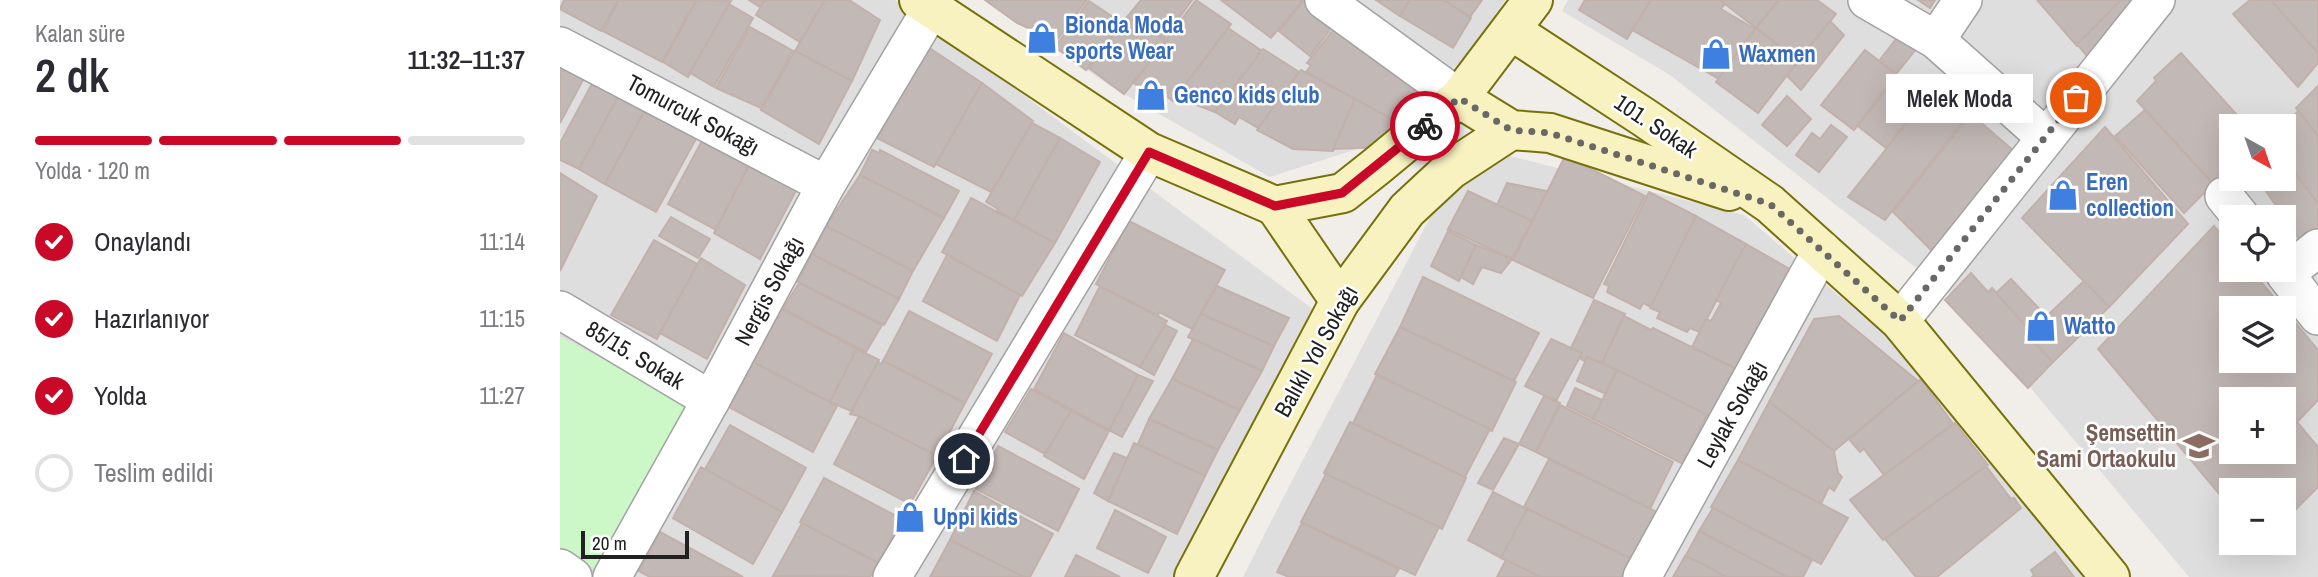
<!DOCTYPE html>
<html lang="tr">
<meta charset="utf-8">
<style>
body{margin:0;font-family:"Archivo Narrow",sans-serif;background:#f7f7f7;color:#2b2b33;height:100vh;display:flex;flex-direction:column;font-size:26px;white-space:nowrap}
*{box-sizing:border-box;margin:0}
p{font-size:23px;color:#7c7c81}
.icon{flex:none;width:38px;height:38px;fill:none;stroke:currentColor;stroke-width:2;stroke-linecap:round;stroke-linejoin:round}
.map{position:relative;flex:1;overflow:hidden}
.drawer{display:flex;flex-direction:column;background:#fff;width:560px}
.drawer>*{flex:none}
.needle{width:46px;rotate:140deg}
.controls{position:absolute;left:1659px;top:114px;display:grid;gap:14px}
.controls a{display:grid;place-items:center;width:77px;height:77px;border-radius:0px;background:#fff;box-shadow:0 7px 28px #0002;font-size:35px}
.scale{position:absolute;left:21px;bottom:18px;width:108px;box-sizing:border-box;padding-left:7px;border:4px solid #212121;border-top:0;font-size:19px;line-height:24px;white-space:nowrap;color:#212121;-webkit-text-stroke:5px #fff;paint-order:stroke}
.pin{position:absolute;display:grid;place-items:center;width:60px;height:60px;color:#fff;margin:-30px;border:4px solid #fff;border-radius:50%;box-shadow:0 2px 7px #0007}
.courier{position:absolute;display:grid;place-items:center;width:70px;height:70px;margin:-35px;border:5px solid #ca0827;border-radius:50%;background:#fff;color:#222;box-shadow:0 2px 9px #0007}
.bubble{position:absolute;height:49px;border-radius:0px;background:#fff;box-shadow:0 7px 28px #0002;font-size:23px;font-weight:600;line-height:49px;text-align:center}
.summary em{font-style:normal;font-weight:600}
.summary div{display:flex;flex-direction:column-reverse}
.summary{display:flex;align-items:center;justify-content:space-between;height:119px;padding:0 35px}
h1{font-size:46px;font-weight:600;line-height:52px}
.bar{display:grid;grid-template-columns:repeat(4,1fr);gap:10px 7px;align-content:center;height:84px;padding:0 35px}
.bar i{height:9px;border-radius:5px;background:#e1e1e2}
.bar .current{background:#ca0827}
.bar p{grid-column:span 4}
ol{padding:0 35px;list-style:none}
li{display:flex;align-items:center;gap:21px;height:77px}
li p{margin-inline-start:auto}
li .icon{padding:7px;border-radius:50%;background:#ca0827;color:#fff;stroke-width:4}
li:last-child{color:#7c7c81}
li i{width:38px;height:38px;border:4px solid #e1e1e2;border-radius:50%}
main{display:flex;flex:1;min-height:0}
.map>svg:first-child{display:block}
</style>
<main>
<section class="drawer">
<div class="summary"><div><h1>2 dk</h1><p>Kalan süre</p></div><em>11:32–11:37</em></div>
<div class="bar"><i class="current"></i><i class="current"></i><i class="current"></i><i></i><p>Yolda · 120 m</p></div>
<ol>
<li><svg class="icon" aria-label="check" viewBox="0 0 24 24"><path d="M5 12l5 5 9-10"/></svg>Onaylandı<p>11:14</p></li>
<li><svg class="icon" aria-label="check" viewBox="0 0 24 24"><path d="M5 12l5 5 9-10"/></svg>Hazırlanıyor<p>11:15</p></li>
<li><svg class="icon" aria-label="check" viewBox="0 0 24 24"><path d="M5 12l5 5 9-10"/></svg>Yolda<p>11:27</p></li>
<li><i></i>Teslim edildi</li>
</ol>
</section>
<div class="map">
<svg width="1758" height="577" viewBox="0 0 1758 577">
<rect width="100%" height="100%" fill="#f1ede8"/>
<g fill="#dfdede" fill-rule="evenodd">
<path d="M0,0H335L758,313L622,577H0Z"/>
<path d="M427,0H945L916,47L812,144L710,177L550,86Z"/>
<path d="M1008,0H1758V577H1629L1396,299L1110,75L1002,11ZM1671,126H1724V178H1671ZM1671,217H1724V270H1671ZM1671,308H1724V360H1671ZM1671,399H1724V452H1671ZM1671,490H1724V542H1671Z"/>
<path d="M938,153L1184,215L1332,341L1523,577H683L722,500L873,212Z"/>
</g>
<path fill="#ccf8c8" d="M0,337L134,406L42,573L0,547Z"/>
<g fill="#c2b8b5" stroke="#c2b1ab" stroke-width="2" fill-rule="evenodd">
<path d="M4,0H58L41,31L0,9Z"/>
<path d="M59,0H136L102,62L43,31Z"/>
<path d="M137,0L171,1L128,77L103,62Z"/>
<path d="M189,0H204L200,7Z"/>
<path d="M205,0H265L240,42L196,15Z"/>
<path d="M265,0H289L320,20L292,81L235,51Z"/>
<path d="M425,0H527L496,41L457,23Z"/>
<path d="M581,0H632L604,39L567,17Z"/>
<path d="M636,0L671,24L613,101L597,89L592,96L574,83Z"/>
<path d="M661,0H743L711,38Z"/>
<path d="M744,0H757L779,18L750,56L719,31Z"/>
<path d="M816,0H850L840,16Z"/>
<path d="M850,0H884L911,18L893,48L840,16Z"/>
<path d="M884,0H922L910,17Z"/>
<path d="M1025,0H1091L1067,39L1019,10Z"/>
<path d="M1091,0H1160L1165,4L1161,9L1195,29L1159,79L1072,30Z"/>
<path d="M1160,0H1218L1196,28Z"/>
<path d="M1219,0H1257L1276,14L1238,61L1196,28Z"/>
<path d="M1358,0H1375L1370,8Z"/>
<path d="M1477,0H1561L1517,46Z"/>
<path d="M1561,0H1577L1532,62L1517,44Z"/>
<path d="M1690,0H1711L1758,53V63L1738,87L1673,14Z"/>
<path d="M1711,0H1758V53Z"/>
<path d="M529,1L562,23L526,70L495,47Z"/>
<path d="M169,4L193,18L154,87L130,73Z"/>
<path d="M567,17L606,41L564,94L529,68Z"/>
<path d="M782,19L867,85L861,94L859,93L840,124L746,72L751,65L747,63Z"/>
<path d="M1270,21L1284,35L1241,90L1227,76Z"/>
<path d="M190,27L233,51L201,108L156,88Z"/>
<path d="M668,28L702,51L655,112L616,97Z"/>
<path d="M1196,28L1238,61L1198,113L1156,82Z"/>
<path d="M1339,35L1357,48L1336,74L1319,61Z"/>
<path d="M0,47L31,65L0,123Z"/>
<path d="M368,47L422,83L374,167L317,138Z"/>
<path d="M703,49L739,72L698,128L679,117L675,124L655,112Z"/>
<path d="M1305,50L1336,74L1294,130L1261,105Z"/>
<path d="M235,51L292,81L259,144L201,110Z"/>
<path d="M1621,53L1687,126H1671V161L1652,182L1577,101L1596,81L1594,78Z"/>
<path d="M40,69L65,84L19,169L0,160V143Z"/>
<path d="M741,70L795,99L773,151L733,149L697,130Z"/>
<path d="M1335,79L1362,101L1326,148L1298,126Z"/>
<path d="M422,83L473,121L431,192L376,164Z"/>
<path d="M65,84L91,99L45,184L19,169Z"/>
<path d="M1758,86V136L1736,108Z"/>
<path d="M1373,90L1408,115L1325,220L1288,197Z"/>
<path d="M1227,96L1251,119L1227,146L1202,125Z"/>
<path d="M91,99L143,126L96,212L45,184Z"/>
<path d="M795,99L837,122L824,147L773,149Z"/>
<path d="M1585,110L1653,184L1624,213L1555,136Z"/>
<path d="M1738,111L1758,136V204L1724,158V126Z"/>
<path d="M1411,114L1454,151L1372,251L1333,212Z"/>
<path d="M472,123L500,138L454,220L437,211L438,209L426,202Z"/>
<path d="M1271,125L1287,137L1259,172L1236,155L1252,133L1260,139Z"/>
<path d="M1545,127L1628,224L1549,307L1462,218Z"/>
<path d="M145,135L191,161L156,230L108,204Z"/>
<path d="M500,138L540,162L495,243L454,220Z"/>
<path d="M312,150L319,153L320,150L399,191L384,218L300,175Z"/>
<path d="M1005,156L1085,196L1033,298L953,260Z"/>
<path d="M1724,158L1758,204V229L1741,242L1697,178H1724Z"/>
<path d="M192,160L239,185L200,259L154,233Z"/>
<path d="M0,173L37,196L0,271Z"/>
<path d="M300,175L384,218L353,271L266,226Z"/>
<path d="M947,183L987,191L972,221L937,205Z"/>
<path d="M908,191L972,221L952,259L888,229Z"/>
<path d="M1089,192L1136,216L1091,307L1083,303L1080,309L1047,292L1049,286L1044,284Z"/>
<path d="M411,198L495,243L462,296L382,252Z"/>
<path d="M1136,216L1186,244L1140,332L1130,328L1127,332L1097,318L1100,312L1090,308Z"/>
<path d="M111,217L150,239L138,258L99,236Z"/>
<path d="M569,221L665,270L632,329L599,312L598,316L536,284Z"/>
<path d="M266,226L353,271L339,299L252,254Z"/>
<path d="M1654,226L1671,246V270H1691L1723,308H1671V360H1724V309L1758,350V400L1737,422L1758,447V487L1724,521V490H1671V508L1538,349ZM1671,399H1724V452H1671Z"/>
<path d="M888,231L916,245L899,281L871,266Z"/>
<path d="M94,240L137,264L97,339L51,315Z"/>
<path d="M1186,244L1235,272L1185,373L1132,347L1146,319L1151,321L1161,303L1156,300Z"/>
<path d="M916,245L952,259L941,273L922,267L913,284L901,277Z"/>
<path d="M252,254L339,299L324,325L238,282Z"/>
<path d="M387,255L460,295L437,341L363,301Z"/>
<path d="M141,258L185,285L147,359L100,333Z"/>
<path d="M1411,273L1428,292L1432,288L1476,337L1473,341L1493,362L1468,388L1385,300Z"/>
<path d="M863,277L979,333L954,381L840,327Z"/>
<path d="M1451,279L1489,319L1493,316L1490,313L1524,281L1549,307L1493,362L1473,341L1476,337L1436,293Z"/>
<path d="M239,283L322,325L306,352L223,309Z"/>
<path d="M540,286L607,321L580,367L515,335Z"/>
<path d="M657,286L729,318L714,346L641,314Z"/>
<path d="M1034,300L1065,314L1042,363L1027,357L1026,362L1020,358L1022,353L1011,348Z"/>
<path d="M220,308L297,349L270,402L193,362Z"/>
<path d="M349,311L432,354L405,403L323,361Z"/>
<path d="M641,314L714,346L702,371L628,337Z"/>
<path d="M1064,316L1091,330L1093,328L1176,369L1151,417L1042,363Z"/>
<path d="M1279,316L1358,381L1274,451L1209,402L1254,319Z"/>
<path d="M605,325L617,331L594,375L580,367Z"/>
<path d="M840,327L956,382L932,431L815,374Z"/>
<path d="M504,333L578,375L549,430L474,389Z"/>
<path d="M633,339L702,371L680,410L612,379Z"/>
<path d="M991,339L1022,353L996,401L965,386Z"/>
<path d="M297,349L319,360L291,411L270,402Z"/>
<path d="M1027,357L1057,370L1046,394L1017,381Z"/>
<path d="M323,361L405,403L377,456L299,416L290,414L318,362L321,364Z"/>
<path d="M193,362L277,406L253,452L169,407Z"/>
<path d="M1057,370L1147,415L1123,464L1033,419Z"/>
<path d="M578,375L593,381L562,437L549,430Z"/>
<path d="M817,375L930,429L905,477L793,423Z"/>
<path d="M612,379L680,410L658,450L589,419Z"/>
<path d="M1361,379L1393,424L1324,475L1304,449L1300,452L1289,439Z"/>
<path d="M1015,388L1042,400L1033,419L1007,406Z"/>
<path d="M471,389L511,411L485,454L445,432Z"/>
<path d="M984,396L1000,403L976,452L959,444Z"/>
<path d="M1209,402L1274,451L1278,473L1282,477L1274,491L1269,487L1261,504L1178,460Z"/>
<path d="M1000,405L1113,462L1090,509L976,452Z"/>
<path d="M511,411L549,431L524,479L484,456Z"/>
<path d="M299,416L377,456L350,504L274,464Z"/>
<path d="M589,419L658,450L645,476L578,444Z"/>
<path d="M790,422L906,478L882,529L764,473Z"/>
<path d="M1395,423L1428,465L1323,540L1290,500Z"/>
<path d="M170,425L246,468L222,512L145,469Z"/>
<path d="M944,438L959,444L933,490L918,483Z"/>
<path d="M574,443L645,476L617,534L548,501Z"/>
<path d="M438,446L519,489L498,531L416,489Z"/>
<path d="M554,453L567,458L548,501L534,493Z"/>
<path d="M989,459L1107,517L1081,564L964,507Z"/>
<path d="M1178,460L1288,518L1261,564L1151,507Z"/>
<path d="M1426,466L1451,499L1454,498L1461,508L1377,577H1356L1325,539Z"/>
<path d="M141,467L222,512L193,564L113,518Z"/>
<path d="M766,474L879,527L855,575L741,522Z"/>
<path d="M264,478L342,519L318,563L240,522Z"/>
<path d="M414,491L493,534L470,577H464L390,540Z"/>
<path d="M933,492L967,509L941,558L908,540Z"/>
<path d="M1153,508L1252,560L1243,577H1227L1139,531Z"/>
<path d="M967,509L1078,562L1070,577H981L941,558Z"/>
<path d="M555,510L606,537L588,573L537,548Z"/>
<path d="M242,523L318,563L310,577L213,576Z"/>
<path d="M742,523L839,569L834,577H729L717,572Z"/>
<path d="M1139,531L1154,539L1227,577H1166L1125,557Z"/>
<path d="M100,532L183,577H90L79,571Z"/>
<path d="M390,540L464,577H370Z"/>
<path d="M1495,552L1514,577H1472L1474,575L1471,570Z"/>
<path d="M516,555L560,577H505Z"/>
<path d="M1125,556L1141,563L1166,577H1113Z"/>
<path d="M946,560L981,577H937Z"/>
</g>
<g fill="none" stroke-linecap="round" stroke-linejoin="round">
<defs>
<g id="street">
<path d="M764,0L899,98"/>
<path d="M1307,0L1376,40L1485,137"/>
<path d="M1376,40L1403,0"/>
<path d="M0,46L266,185"/>
<path d="M1664,196L1681,217"/>
<path d="M1758,248L1725,274L1758,316"/>
<path d="M0,310L151,400"/>
<path d="M1340,321L1596,0"/>
<path d="M0,568L13,577"/>
<path d="M52,577L151,400L266,185L371,9"/>
<path d="M332,577L589,152"/>
<path d="M1082,577L1262,250"/>
</g>
<g id="secondary">
<path d="M359,0L589,152L715,206L783,193L817,166L899,98L973,0"/>
<path d="M952,31L1085,118L1210,204L1340,321L1550,577"/>
<path d="M899,98L951,130L990,133L1169,191"/>
<path d="M715,206L780,301"/>
<path d="M634,577L780,301L847,210L890,170L951,130"/>
</g>
</defs>
<use href="#street" stroke="#a2a2a2" stroke-width="40"/>
<use href="#secondary" stroke="#76710a" stroke-width="42"/>
<use href="#street" stroke="#fff" stroke-width="37"/>
<use href="#secondary" stroke="#f7f2c0" stroke-width="38"/>
</g>
<g fill="none" stroke-linecap="round" stroke-linejoin="round">
<path stroke="#6a6867" stroke-width="7" stroke-dasharray="0 12.6" d="M865,126L899,98L951,130L990,133L1210,204L1340,321L1516,98"/>
<path stroke="#ca0827" stroke-width="9" d="M404,459L589,152L715,206L782,193L865,126"/>
</g>
<defs>
<symbol id="shop-bare" viewBox="-9 -9 18 18"><path d="M-5-2.5h2.3a2.7 3.5 0 0 1 5.4 0H5L5.5 6h-11ZM-1.5-2.5h3a1.5 2.3 0 0 0-3 0Z" fill="#3f7fe0" stroke="#fff" stroke-width="2.5" paint-order="stroke"/></symbol>
<symbol id="school-bare" viewBox="-9 -9 18 18"><path d="M0-5L7-2L0 1L-7-2ZM-4 1L0 2.5L4 1V4Q0 6-4 4Z" fill="#8d6e63" stroke="#fff" stroke-width="2.5" paint-order="stroke"/></symbol>
</defs>
<g fill-rule="evenodd">
<use href="#shop-bare" x="460" y="16" width="44" height="44"/>
<use href="#shop-bare" x="1134" y="32" width="44" height="44"/>
<use href="#shop-bare" x="569" y="73" width="44" height="44"/>
<use href="#shop-bare" x="1481" y="173" width="44" height="44"/>
<use href="#shop-bare" x="1459" y="304" width="44" height="44"/>
<use href="#school-bare" x="1617" y="424" width="44" height="44"/>
<use href="#shop-bare" x="328" y="495" width="44" height="44"/>
</g>
<g text-anchor="middle" stroke-width="5" stroke-linejoin="round" paint-order="stroke">
<g font-size="23" font-weight="bold" fill="#366cbe" stroke="#fff" text-anchor="start">
<text x="505" y="33">Bionda Moda<tspan x="505" dy="26">sports Wear</tspan></text>
<text x="1179" y="62">Waxmen</text>
<text x="614" y="103">Genco kids club</text>
<text x="1526" y="190">Eren<tspan x="1526" dy="26">collection</tspan></text>
<text x="1504" y="334">Watto</text>
<text x="373" y="525">Uppi kids</text>
</g>
<g font-size="23" fill="#212121" stroke="#fff">
<text transform="translate(133 115) rotate(28)" y="8">Tomurcuk Sokağı</text>
<text transform="translate(1096 126) rotate(34)" y="8">101. Sokak</text>
<text transform="translate(209 291) rotate(-62)" y="8">Nergis Sokağı</text>
<text transform="translate(756 351) rotate(-61)" y="8">Balıklı Yol Sokağı</text>
<text transform="translate(75 355) rotate(31)" y="8">85/15. Sokak</text>
<text transform="translate(1172 414) rotate(-61)" y="8">Leylak Sokağı</text>
</g>
<g font-size="23" font-weight="bold" fill="#785e54" stroke="#fff" text-anchor="end">
<text x="1616" y="441">Şemsettin<tspan x="1616" dy="26">Sami Ortaokulu</tspan></text>
</g>
</g>
</svg>
<div class="controls">
<a><svg class="needle" viewBox="-14 -14 28 28"><path d="M0-13l5 13h-10z" fill="#e53935"/><path d="M0 13l5-13h-10z" fill="#7c7c81"/></svg></a>
<a><svg class="icon" aria-label="locate" viewBox="0 0 24 24"><circle cx="12" cy="12" r="6"/><path d="M12 2v4M12 18v4M2 12h4M18 12h4"/></svg></a>
<a><svg class="icon" aria-label="layers" viewBox="0 0 24 24"><path d="M12 4l9 5-9 5-9-5zM3 14l9 5 9-5"/></svg></a>
<a>+</a>
<a>−</a>
</div>
<div class="scale">20 m</div>
<div class="pin" style="left:1516px;top:98px;background:#ea580c"><svg class="icon" aria-label="bag" viewBox="0 0 24 24"><path d="M5 8h14l-1 12H6zM9 8a3 3 0 0 1 6 0"/></svg></div>
<div class="pin" style="left:404px;top:459px;background:#1f2937"><svg class="icon" aria-label="home" viewBox="0 0 24 24"><path d="M3 11l9-7 9 7M6 9v11h12V9"/></svg></div>
<div class="courier" style="left:865px;top:126px"><svg class="icon" aria-label="bike" viewBox="0 0 24 24"><circle cx="6" cy="16" r="4"/><circle cx="18" cy="16" r="4"/><path d="M6 16l4-8h5l3 8M10 8l3 8H6M13 5h3"/></svg></div>
<div class="bubble" style="left:1326px;top:74px;width:147px">Melek Moda</div>
</div>
</main>
